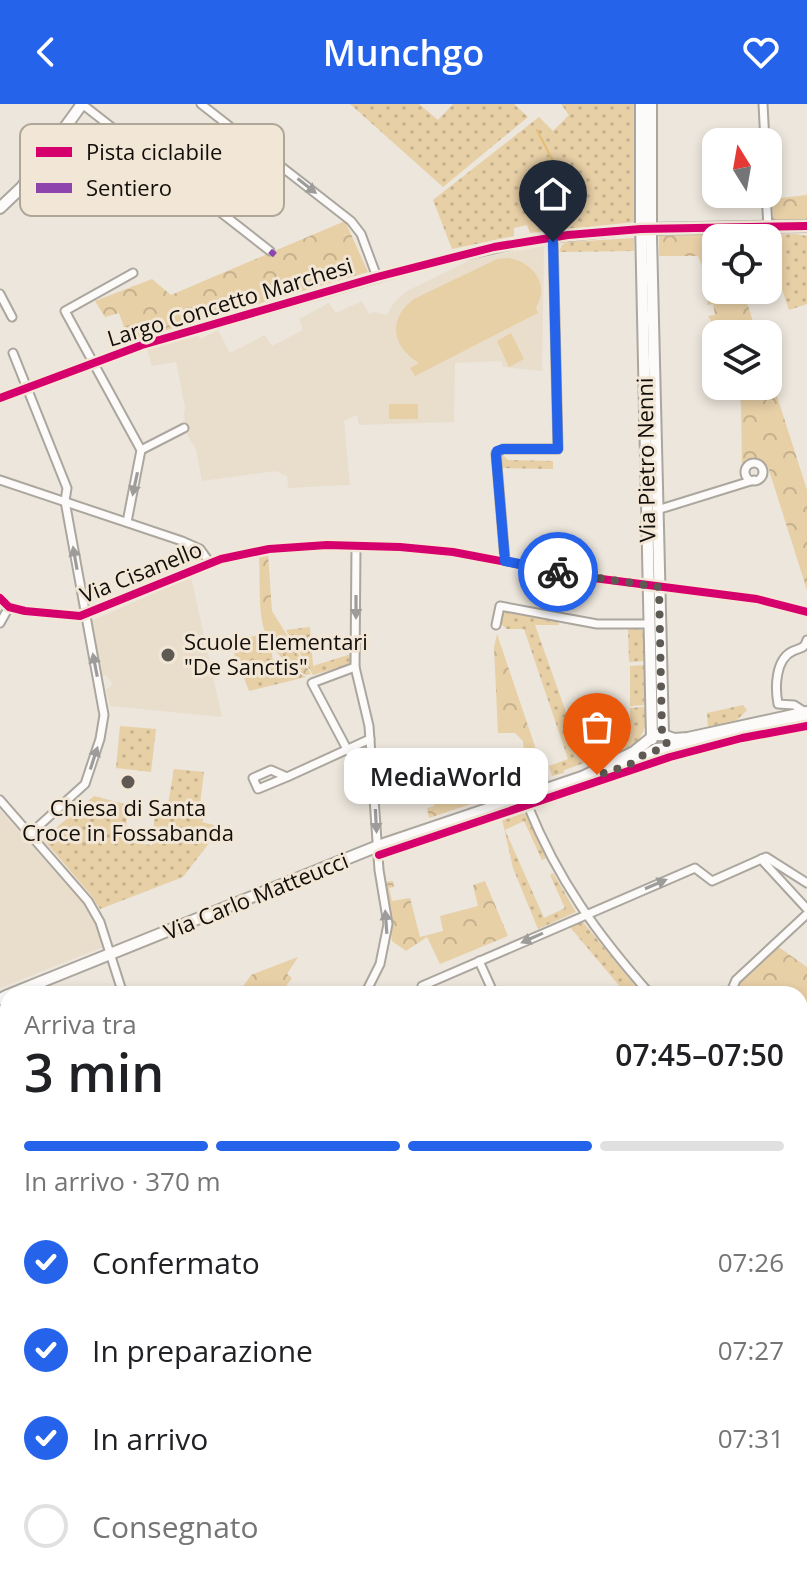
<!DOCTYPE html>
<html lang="it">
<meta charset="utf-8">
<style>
body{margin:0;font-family:"Open Sans",sans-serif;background:#f2f2f2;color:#202124;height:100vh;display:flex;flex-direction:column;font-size:30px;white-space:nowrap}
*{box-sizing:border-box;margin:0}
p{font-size:26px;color:#757577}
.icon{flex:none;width:44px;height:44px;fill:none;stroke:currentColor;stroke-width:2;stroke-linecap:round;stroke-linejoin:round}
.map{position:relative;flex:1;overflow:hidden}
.drawer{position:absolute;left:0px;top:882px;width:808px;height:602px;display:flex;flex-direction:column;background:#fff;border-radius:24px 24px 0 0;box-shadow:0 4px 12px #0003}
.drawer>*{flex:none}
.needle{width:52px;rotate:349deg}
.buttons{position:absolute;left:702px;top:24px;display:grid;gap:16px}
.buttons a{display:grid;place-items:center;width:80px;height:80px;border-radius:16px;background:#fff;box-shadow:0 4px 12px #0003;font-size:40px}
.pin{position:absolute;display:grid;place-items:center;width:68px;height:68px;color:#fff;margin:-82px -34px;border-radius:50% 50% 50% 0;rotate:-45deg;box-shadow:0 0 8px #0007}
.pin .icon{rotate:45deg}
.courier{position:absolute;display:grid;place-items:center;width:80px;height:80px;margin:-40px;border:6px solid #2563eb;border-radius:50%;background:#fff;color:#222;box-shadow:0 2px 10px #0007}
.bubble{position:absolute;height:56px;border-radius:16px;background:#fff;box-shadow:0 4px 12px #0003;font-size:26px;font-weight:600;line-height:56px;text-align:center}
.summary em{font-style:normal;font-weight:600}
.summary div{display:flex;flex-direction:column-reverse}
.summary{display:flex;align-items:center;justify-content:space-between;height:136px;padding:0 24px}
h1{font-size:52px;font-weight:600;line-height:60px}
.bar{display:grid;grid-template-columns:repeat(4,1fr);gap:12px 8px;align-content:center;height:96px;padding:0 24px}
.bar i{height:10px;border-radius:6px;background:#e0e0e0}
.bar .active{background:#2563eb}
.bar p{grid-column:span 4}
ol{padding:0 24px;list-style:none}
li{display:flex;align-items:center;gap:24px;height:88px}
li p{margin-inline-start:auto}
li .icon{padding:8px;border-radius:50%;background:#2563eb;color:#fff;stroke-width:4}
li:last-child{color:#757577}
li i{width:44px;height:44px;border:4px solid #e0e0e0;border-radius:50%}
header{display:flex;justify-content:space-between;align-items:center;height:104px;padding:0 24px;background:#2563eb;color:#fff;font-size:36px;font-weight:600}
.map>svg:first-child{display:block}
</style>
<header><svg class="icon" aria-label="back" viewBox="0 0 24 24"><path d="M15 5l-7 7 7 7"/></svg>Munchgo<svg class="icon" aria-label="heart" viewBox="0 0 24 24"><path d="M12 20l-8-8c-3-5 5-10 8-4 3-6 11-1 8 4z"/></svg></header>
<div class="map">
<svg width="807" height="1483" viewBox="0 0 807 1483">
<defs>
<pattern id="grass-dots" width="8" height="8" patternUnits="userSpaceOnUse" patternTransform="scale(2)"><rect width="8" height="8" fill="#e7cfa6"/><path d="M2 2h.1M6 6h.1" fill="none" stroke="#c5b18e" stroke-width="1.8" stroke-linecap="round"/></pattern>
<pattern id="park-crowns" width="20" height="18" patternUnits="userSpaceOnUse" patternTransform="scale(2)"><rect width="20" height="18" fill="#e7cfa6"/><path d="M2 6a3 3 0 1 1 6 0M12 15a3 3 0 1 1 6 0" fill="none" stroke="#c5b18e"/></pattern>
<pattern id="water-rules" width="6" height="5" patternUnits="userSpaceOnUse" patternTransform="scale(2)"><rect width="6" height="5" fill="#e4be75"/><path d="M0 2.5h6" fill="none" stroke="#c3a264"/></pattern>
</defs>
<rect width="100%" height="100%" fill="#ece6dc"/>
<g fill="#e9decc">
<path d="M544,142L542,267L503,263L501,257L455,259L454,318L359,321L357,311L344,317L350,381L288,384L287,372L276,367L202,377L196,345L188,332L184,312L185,303L176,258L152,262L147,246L198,231L201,235L218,226L230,249L265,231L272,242L303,226L299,215L329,199L336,209L362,197L369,210L374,208L387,211L392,201L405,188L470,156Z"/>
<path d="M191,473L222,613L110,602L106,586L113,580L106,571L102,573L91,517Z"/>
<path d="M0,706L82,798L94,817L103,843L0,884Z"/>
<path d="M0,1059L8,1067V1138L0,1145Z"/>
</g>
<g fill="url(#grass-dots)">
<path d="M350,0H419L438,16L453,0H514L528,13L443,83Z"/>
<path d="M561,0H635V118L530,129L527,121L514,124V132L452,145L433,96L539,13L553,27L569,11Z"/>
<path d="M796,130L807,132V200L789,206L771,153H768V134H759L758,131Z"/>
<path d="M634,134V147L559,148L562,141L568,138Z"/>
<path d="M503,351L508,356L553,357V365L501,364L500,355Z"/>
<path d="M508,507L558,517L559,521H535L584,659L564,666V669L552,672L549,662L568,655L524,525H507L501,520L503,508Z"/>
<path d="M310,523L313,562L351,550V560L313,571L286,526Z"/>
<path d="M628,524H640L644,528V557L629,558Z"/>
<path d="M261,531L272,550L273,558L282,559L306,573L249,587L242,569L238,570L232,536Z"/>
<path d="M644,561L645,601L630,602V562Z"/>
<path d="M743,601L747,606L737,616L708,623L707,609Z"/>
<path d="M645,603V622L638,639L590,659L587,649L631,632L630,604Z"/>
<path d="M120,622L156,625L151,668L116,664Z"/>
<path d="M174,665L204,668L199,708L168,701Z"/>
<path d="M94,692L128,701L125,738L152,741L155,707L161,703L203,715L202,718L214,721L212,728L216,730L183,773L100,805L91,791L43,735Z"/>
<path d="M516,707L527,711L546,754L542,756L524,717L505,726L544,814L565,804L550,771L553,769L576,808L538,825L513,764L502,715L483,721L482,718Z"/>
<path d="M581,817L583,818L642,890H626L570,823Z"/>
</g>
<g fill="url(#park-crowns)">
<path d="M807,91V116H773L772,95Z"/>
<path d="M345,117L368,168L129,237L119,209L105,213L95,197L152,175L171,191Z"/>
<path d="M725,130L726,134H716V186H743L757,230H721L720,224H715L708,212L715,211L713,200L707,201L709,191L703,183L705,170L698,152H659V132Z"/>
<path d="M768,264L807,386V486L768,363C759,357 752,353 744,364L742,362L741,301L738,282H768Z"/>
<path d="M268,450L272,507L311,570L306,571C251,539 262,509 259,452Z"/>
<path d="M497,530L546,675L429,714L427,704L434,702L432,671L450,665L449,646L465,644V679L492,676L498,659L514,660L524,648L523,637L515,629H498L494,544Z"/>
<path d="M393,777L394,783L389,784L392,797L410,794L420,833L443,827L440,812L478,802L473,781L485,777L508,832L440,860L427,833L406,847L392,837L385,778Z"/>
<path d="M777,842L807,863V898L800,906V890H734L736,882Z"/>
<path d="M298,853L287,870L292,874L280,890H238L251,871Z"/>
<path d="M0,1256L8,1261V1353L0,1351Z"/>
</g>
<g fill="#e7cfa6">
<path d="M508,154C533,158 550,180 536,204L538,209L415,272L410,264L419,259C392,243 387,215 414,195L497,155Z"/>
<path d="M511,229L524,255L509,263L497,237Z"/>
<rect x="389" y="300" width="29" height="15"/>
</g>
<g fill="url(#water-rules)">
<path d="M0,1351L8,1353V1476H771L707,1483H0Z"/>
<path d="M807,1367V1472L800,1473V1368Z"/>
</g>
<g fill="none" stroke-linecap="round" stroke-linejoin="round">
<path stroke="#e4be75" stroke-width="2" d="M537,26L557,65L561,124"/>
<defs>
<g id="street">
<path d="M82,0L270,147"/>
<path d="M201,0L351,117L361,130L377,173"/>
<path d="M763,0L765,38"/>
<path d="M766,90L768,123"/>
<path d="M0,190L12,213"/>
<path d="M13,249L67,384L65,397L104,611L100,635L85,680L31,729"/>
<path d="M0,294L142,241L430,159L535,136L641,125"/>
<path d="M141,346L184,324"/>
<circle cx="754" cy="368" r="9"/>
<path d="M0,376L182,437L200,445L210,459"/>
<path d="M657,406L754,376"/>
<path d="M127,418L141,346L65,207L133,169"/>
<path d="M356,442L355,563L369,622L379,766L388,820L380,860L365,890"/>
<path d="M505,457L496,349L503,345H558L553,133"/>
<path d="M0,494L9,503L25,507L80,512L221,455L269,445L327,441L400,443L453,448L586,473L757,495L807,508"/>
<path d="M0,519L9,503"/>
<path d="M496,521L500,502L597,520H650"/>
<path d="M805,608L794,601L778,600C775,584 775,555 793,547C802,543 804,545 807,536"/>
<path d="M348,647L312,579L355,563"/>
<path d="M287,673L258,685L253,674L271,666L287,673L370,635"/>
<path d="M529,691L528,702C558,776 597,830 650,890"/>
<path d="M0,696L88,797L100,818L123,890"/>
<path d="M761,755L807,805"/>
<path d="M479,857L494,890"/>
<path d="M422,882L695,764L712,777L766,753L807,779"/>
<path d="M730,890L736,876L807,810"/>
<path d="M800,914L807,906"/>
<path d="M800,1019L807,1011"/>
<path d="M0,1048L8,1056"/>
<path d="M800,1071H807"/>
<path d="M800,1186L807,1188"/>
<path d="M0,1198L8,1191"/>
<path d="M0,1269L8,1273"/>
<path d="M800,1289L807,1250"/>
<path d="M800,1327L807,1326"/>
</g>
<g id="secondary">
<path d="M641,0V118L652,635"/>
<path d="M651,0V134L663,631"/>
<path d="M0,104L22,83L82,0"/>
<path d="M647,125L807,122"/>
<path d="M663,631L674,635L688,634L807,608"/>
<path d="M591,672L629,661L656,645L683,643L807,616"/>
<path d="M11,890L378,742L582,673L634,648L655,631H663"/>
<path d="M0,895L8,891"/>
</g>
</defs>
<use href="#street" stroke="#aba69e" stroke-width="11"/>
<use href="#secondary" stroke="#aba69e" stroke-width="14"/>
<use href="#street" stroke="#fcfbfa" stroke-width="7"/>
<use href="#secondary" stroke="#fcfbfa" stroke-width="10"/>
<path stroke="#8e44ad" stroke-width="6" stroke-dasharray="12 6" stroke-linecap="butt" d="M270,147L275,151"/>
<defs>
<g id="cycleway">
<path d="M0,294L142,241L377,173L494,143L568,131L641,125L807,122"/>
<path d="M0,494L9,503L25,507L80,512L221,455L269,445L327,441L400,443L453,448L586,473L757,495L807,508"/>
<path d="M379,751L670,653L742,634L807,622"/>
</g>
</defs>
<use href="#cycleway" stroke="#f2e7d6" stroke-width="13"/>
<use href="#cycleway" stroke="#d6006c" stroke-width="8"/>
</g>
<defs><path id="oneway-solid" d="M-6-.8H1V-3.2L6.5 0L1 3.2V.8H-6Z" transform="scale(2)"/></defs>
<g fill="#9e9c9a">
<use href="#oneway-solid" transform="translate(307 82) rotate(38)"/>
<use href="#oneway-solid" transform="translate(135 380) rotate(102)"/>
<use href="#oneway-solid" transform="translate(75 454) rotate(-100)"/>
<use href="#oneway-solid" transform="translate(356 503) rotate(90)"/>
<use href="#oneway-solid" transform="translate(95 561) rotate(-101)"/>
<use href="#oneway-solid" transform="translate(94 654) rotate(-72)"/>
<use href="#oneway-solid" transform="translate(376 717) rotate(87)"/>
<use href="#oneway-solid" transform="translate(656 780) rotate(-23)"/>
<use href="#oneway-solid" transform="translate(386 818) rotate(-94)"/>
<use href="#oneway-solid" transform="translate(532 834) rotate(156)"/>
</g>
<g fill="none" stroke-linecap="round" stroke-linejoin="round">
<path stroke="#5e5a53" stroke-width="8" stroke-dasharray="0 14.4" d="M558,468L659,483L662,629L667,640L662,645L646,649L629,661L597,671"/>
<path stroke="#2563eb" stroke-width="10" d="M553,138L558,345H503L497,347L496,351L505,457L558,468"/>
</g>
<g fill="#5e5a53" stroke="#f2e7d6" stroke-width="3">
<circle cx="168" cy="551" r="8"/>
<circle cx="128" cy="678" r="8"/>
</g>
<g text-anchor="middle" stroke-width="6" stroke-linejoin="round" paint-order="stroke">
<g font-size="22" fill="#120e09" stroke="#f2e7d6">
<text transform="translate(230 198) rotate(-17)" y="8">Largo Concetto Marchesi</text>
<text transform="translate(646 356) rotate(-91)" y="8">Via Pietro Nenni</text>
<text transform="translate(141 468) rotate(-22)" y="8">Via Cisanello</text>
<text transform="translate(256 792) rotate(-22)" y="8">Via Carlo Matteucci</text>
</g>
<g font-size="22" fill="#120e09" stroke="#f2e7d6" text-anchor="start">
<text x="184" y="546">Scuole Elementari<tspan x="184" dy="25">"De Sanctis"</tspan></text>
<text x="128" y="712" text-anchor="middle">Chiesa di Santa<tspan x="128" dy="25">Croce in Fossabanda</tspan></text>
</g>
</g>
<rect x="20" y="20" width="264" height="92" rx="12" fill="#f2e7d6" stroke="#afa698" stroke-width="2"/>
<rect x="36" y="43" width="36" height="10" fill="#d6006c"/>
<rect x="36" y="79" width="36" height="10" fill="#8e44ad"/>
<g font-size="22" fill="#120e09">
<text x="86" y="56">Pista ciclabile</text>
<text x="86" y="92">Sentiero</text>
</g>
</svg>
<div class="buttons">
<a><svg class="needle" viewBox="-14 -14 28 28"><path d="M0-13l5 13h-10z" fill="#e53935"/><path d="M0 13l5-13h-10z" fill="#757577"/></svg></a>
<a><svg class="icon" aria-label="locate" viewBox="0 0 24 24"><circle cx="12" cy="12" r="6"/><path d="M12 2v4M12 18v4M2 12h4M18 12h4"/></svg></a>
<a><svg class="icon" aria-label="layers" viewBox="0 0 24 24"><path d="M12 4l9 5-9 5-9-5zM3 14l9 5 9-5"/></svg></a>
</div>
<div class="pin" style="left:597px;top:671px;background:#ea580c"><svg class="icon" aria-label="bag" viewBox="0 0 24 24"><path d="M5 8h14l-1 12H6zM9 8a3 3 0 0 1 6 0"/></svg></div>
<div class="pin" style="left:553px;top:138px;background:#1f2937"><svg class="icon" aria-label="home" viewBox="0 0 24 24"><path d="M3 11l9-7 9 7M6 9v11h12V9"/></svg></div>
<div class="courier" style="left:558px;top:468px"><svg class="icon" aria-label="bike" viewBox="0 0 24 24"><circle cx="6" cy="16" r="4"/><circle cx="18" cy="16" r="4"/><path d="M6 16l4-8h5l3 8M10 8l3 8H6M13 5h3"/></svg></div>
<div class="bubble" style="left:344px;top:644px;width:204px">MediaWorld</div>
<section class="drawer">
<div class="summary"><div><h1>3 min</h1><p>Arriva tra</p></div><em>07:45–07:50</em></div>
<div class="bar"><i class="active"></i><i class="active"></i><i class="active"></i><i></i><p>In arrivo · 370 m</p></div>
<ol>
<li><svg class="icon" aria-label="check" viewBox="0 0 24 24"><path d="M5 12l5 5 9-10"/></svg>Confermato<p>07:26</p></li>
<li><svg class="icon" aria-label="check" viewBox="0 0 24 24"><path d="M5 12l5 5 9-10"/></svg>In preparazione<p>07:27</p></li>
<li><svg class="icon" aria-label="check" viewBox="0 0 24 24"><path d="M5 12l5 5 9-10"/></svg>In arrivo<p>07:31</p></li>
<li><i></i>Consegnato</li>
</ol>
</section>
</div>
